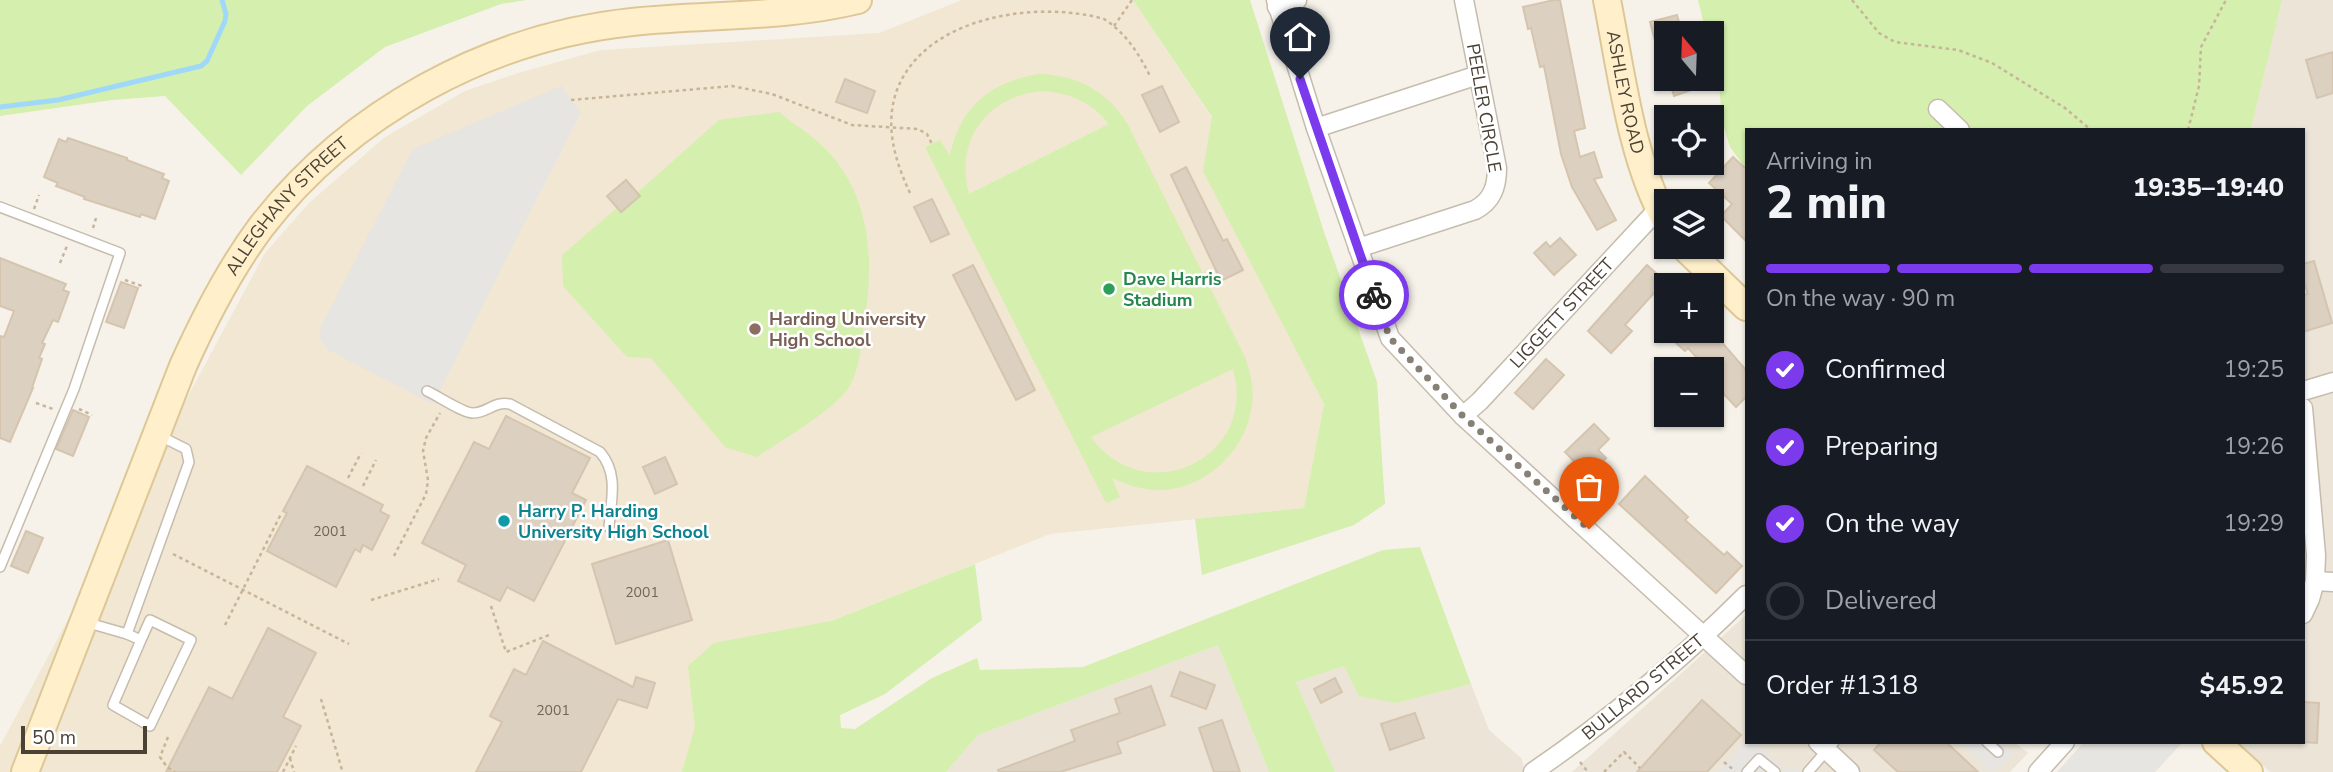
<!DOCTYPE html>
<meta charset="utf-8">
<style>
body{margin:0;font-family:"Nunito Sans",sans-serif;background:#20242c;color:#f1f3f6;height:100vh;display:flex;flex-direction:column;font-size:26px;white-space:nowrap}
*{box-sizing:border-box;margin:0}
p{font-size:23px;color:#9ea1a6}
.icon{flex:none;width:38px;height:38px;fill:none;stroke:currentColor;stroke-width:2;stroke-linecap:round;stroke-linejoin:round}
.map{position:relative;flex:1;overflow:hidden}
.side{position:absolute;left:1745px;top:128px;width:560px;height:616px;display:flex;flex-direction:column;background:#171b24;border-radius:0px;box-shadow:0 2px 5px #0004}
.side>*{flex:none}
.needle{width:46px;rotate:341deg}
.buttons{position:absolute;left:1654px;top:21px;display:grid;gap:14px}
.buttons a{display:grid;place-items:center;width:70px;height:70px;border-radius:0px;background:#171b24;box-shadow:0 2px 5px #0004;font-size:35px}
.scale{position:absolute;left:21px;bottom:18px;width:126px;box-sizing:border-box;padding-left:7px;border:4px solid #4b4236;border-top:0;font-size:19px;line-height:24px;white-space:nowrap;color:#4b4236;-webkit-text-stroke:5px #fff;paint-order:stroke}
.pin{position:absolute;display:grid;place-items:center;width:60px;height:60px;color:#fff;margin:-72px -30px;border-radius:50% 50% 50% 0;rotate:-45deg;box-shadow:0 0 7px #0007}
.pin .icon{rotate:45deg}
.courier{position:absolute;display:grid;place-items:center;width:70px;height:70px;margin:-35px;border:5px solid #7c3aed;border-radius:50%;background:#fff;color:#222;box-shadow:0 2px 9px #0007}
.overview em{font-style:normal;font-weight:800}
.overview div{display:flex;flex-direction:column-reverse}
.overview{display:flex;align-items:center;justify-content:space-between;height:119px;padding:0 21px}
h1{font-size:46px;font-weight:800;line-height:52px}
.bar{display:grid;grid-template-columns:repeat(4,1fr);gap:10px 7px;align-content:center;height:84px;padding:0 21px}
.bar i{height:9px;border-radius:5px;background:#363941}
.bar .on{background:#7c3aed}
.bar p{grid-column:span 4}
.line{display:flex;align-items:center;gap:18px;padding:0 21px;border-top:2px solid #363941}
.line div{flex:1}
ol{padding:0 21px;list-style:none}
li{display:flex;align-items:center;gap:21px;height:77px}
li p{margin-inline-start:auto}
li .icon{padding:7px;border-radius:50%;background:#7c3aed;color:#fff;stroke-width:4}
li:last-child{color:#9ea1a6}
li i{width:38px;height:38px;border:4px solid #363941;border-radius:50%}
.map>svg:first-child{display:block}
</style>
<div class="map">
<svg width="2333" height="772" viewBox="0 0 2333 772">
<rect width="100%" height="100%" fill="#f6f2e9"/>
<g fill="#ebe4d7">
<path d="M2282,0H2333V772H2270L2238,742H2303V130L2251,129Z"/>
<path d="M1746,615V742H2014L2028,753L2010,772H1572Z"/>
<path d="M1218,645L1269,772H946L978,735Z"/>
<path d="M1344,666L1396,703L1471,684L1489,730L1522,759L1524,772H1335L1296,682Z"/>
</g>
<path fill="#f1e7d2" d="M962,0H1133L1212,118L1204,171L1324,404L1304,508L1050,534L737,658L697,772H0V746L265,253L309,203L385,137L465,91L518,73L601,50L879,33Z"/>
<g fill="#d4efae" fill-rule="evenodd">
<path d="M0,0H526L501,4L385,47L307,106L241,175L165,96L112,100L0,116Z"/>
<path d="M1133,0H1250L1324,232L1377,382L1385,504L1354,525L1202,575L1195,519L1304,508L1324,404L1203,171L1212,117Z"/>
<path d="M1698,0H2282L2251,129L1746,130V169L1730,147L1722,121L1718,71L1712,50V33H1706Z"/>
<path d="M1038,74C1077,75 1108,91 1128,125L1245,357C1251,374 1255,392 1251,410C1244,453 1203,490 1159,490C1142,490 1127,485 1112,478L1120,497L1106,503L925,147L940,140L950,156C960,106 990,83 1038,74ZM1043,91C1070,93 1092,102 1109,124L969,194C954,140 988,95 1043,91ZM1233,369C1259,458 1145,512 1091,437Z"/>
<path d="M779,112C796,126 818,139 832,156C872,203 874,265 864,323C861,344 860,372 847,390C828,414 783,439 757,457L725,447L651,358L627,357L563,286L562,255L617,208L621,212L639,197L637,193L719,120Z"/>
<path d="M1420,547L1471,684L1396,703L1359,696L1344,666L1296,682L1335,772H1269L1218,645L978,735L946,772H682L695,727L688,666L714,643L831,621L975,564L982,620L885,694L840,715L841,728L855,729L932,678L977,658L980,670L1083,667L1383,550Z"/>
</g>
<g fill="#e7e5e1">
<path d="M561,86L581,112L433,404L328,350L320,339L321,326L413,149Z"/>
<path d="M1746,742H1756L1786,770H1802L1808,764L1817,772H1719Z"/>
<path d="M1960,742H2003L2014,753L2003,765L1992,772Z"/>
<path d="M2084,742H2183L2155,772H2057Z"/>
</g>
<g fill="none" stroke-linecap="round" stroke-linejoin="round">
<path stroke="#a0d8f9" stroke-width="5" d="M0,107L58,100L201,66L207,61L225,21L226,14L222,0"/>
</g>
<g fill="#dcd0c0" stroke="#d5c5af" stroke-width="2">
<path d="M1554,0H1560L1585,128L1574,131L1580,157L1594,152L1602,177L1594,179L1616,220L1597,230L1572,187L1561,154L1544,66L1540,67L1531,28L1528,29L1523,7Z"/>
<path d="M1677,15L1682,33H1666V64H1661L1650,22Z"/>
<path d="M2333,52V93L2317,98L2306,60Z"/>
<path d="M845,79L875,91L867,113L836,102Z"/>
<path d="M1669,79H1717V81L1674,96Z"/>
<path d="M1162,86L1179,122L1160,132L1142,95Z"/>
<path d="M68,138L127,158V160L164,174L162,178L169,181L155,219L141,214L140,217L84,199L85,197L56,186L58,183L44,177L59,139L66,142Z"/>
<path d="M1733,157L1746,169V241L1721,216L1732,204L1709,183Z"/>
<path d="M1186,167L1223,241L1227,239L1243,270L1221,281L1171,175Z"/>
<path d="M626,180L640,196L621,212L607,196Z"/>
<path d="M932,199L949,234L931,242L914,207Z"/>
<path d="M1560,238L1576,255L1554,275L1534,253L1546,242L1550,247Z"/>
<path d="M0,258L66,284L63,290L69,292L58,322L53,320L42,343L45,344L39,358L42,359L32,388H33L10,442L0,438V336L4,337L14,311L0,306Z"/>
<path d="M2314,261L2332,323L2303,332V295L2308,294L2303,279V264Z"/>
<path d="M973,265L1035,390L1016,400L953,275Z"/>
<path d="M1647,265L1665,281L1625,325L1632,331L1611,353L1588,331Z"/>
<path d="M121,282L138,288L124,328L106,322Z"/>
<path d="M1663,331H1712L1746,370V397L1736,407L1720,390L1723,388L1712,375V369H1707L1688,348L1685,351Z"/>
<path d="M1546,359L1564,375L1533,409L1515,393Z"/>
<path d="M73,410L89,417L73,456L56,449Z"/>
<path d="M506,416L590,458L572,493L586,500L534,601L507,587L500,601L458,581L466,565L422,543L474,442L489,449Z"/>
<path d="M1594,424L1609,439L1598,450L1606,458L1588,476L1565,452Z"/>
<path d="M665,457L677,484L655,494L643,467Z"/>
<path d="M307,466L383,505L380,511L389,516L372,550L363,545L360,552L355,549L336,587L267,551L287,513L283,511Z"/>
<path d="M1645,476L1688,517L1685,520L1724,555L1727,552L1742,566L1716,593L1619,504Z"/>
<path d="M26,531L43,538L28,573L11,566Z"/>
<path d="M668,540L692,620L616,644L592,564Z"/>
<path d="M268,628L316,653L283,717L301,726L277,772H166L209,687L232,699Z"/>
<path d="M543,641L633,687L636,677L655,683L647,708L618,699L581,772H476L502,722L490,716L507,683L514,669L526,675Z"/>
<path d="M1180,672L1215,685L1206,709L1171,696Z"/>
<path d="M1335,678L1342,692L1321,703L1314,689Z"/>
<path d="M1151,686L1165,725L1117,742L1121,753L1060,772H999L998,770L1075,741L1071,730L1120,713L1115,699Z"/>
<path d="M1702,700L1741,735L1707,772H1637Z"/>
<path d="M2303,702L2319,703L2317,743L2303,742Z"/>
<path d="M1415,713L1424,738L1390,750L1381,724Z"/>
<path d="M1222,720L1240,772H1214L1199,728Z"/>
<path d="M1881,742H1946L1978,772H1898L1874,750Z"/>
</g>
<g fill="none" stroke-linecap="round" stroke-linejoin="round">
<defs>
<g id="lane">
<path d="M0,207L120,253L74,389L0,567"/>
<path d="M427,391C438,396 463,413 473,413C488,413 493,401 510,404L600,452C619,474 611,500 609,527"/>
<path d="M85,622L127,634L189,462L186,449L160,436"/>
<path d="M127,634L141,640L113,705L150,726L191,640L150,620L141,640"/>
<path d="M1987,742L1998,752"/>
<path d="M1747,772L1759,759L1775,772"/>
<path d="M1808,772L1834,742"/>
</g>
<g id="street">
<path d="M1276,0L1316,128L1390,338L1463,416L1746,675"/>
<path d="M1277,7L1297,0"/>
<path d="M1938,109L1960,130"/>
<path d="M1316,128L1478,75"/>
<path d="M1358,248L1475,210C1492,201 1497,187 1497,168L1464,0"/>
<path d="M2303,391L2333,382"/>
<path d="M2303,408L2316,555L2315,581L2310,599L2303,614"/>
<path d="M1463,416L1480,401L1659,208"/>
<path d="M2315,581L2333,582"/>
<path d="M1818,742L1850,772"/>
<path d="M1533,772C1609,720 1681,660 1746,595"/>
<path d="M2038,772L2065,742"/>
</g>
<g id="secondary">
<path id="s1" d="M1607,0C1621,70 1631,160 1666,221"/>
<path d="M1684,247L1746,307"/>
<path d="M2216,742L2249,772"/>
<path id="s2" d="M25,772L183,366C205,317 229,270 261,227C349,113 488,37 632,22C707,14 784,18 858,0"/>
</g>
</defs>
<use href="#lane" stroke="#c6bcad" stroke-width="12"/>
<use href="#street" stroke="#c6bcad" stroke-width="21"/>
<use href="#secondary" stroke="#dec796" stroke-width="30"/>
<g stroke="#c7b59a" stroke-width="2.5" stroke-dasharray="3.5 3.5" stroke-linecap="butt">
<path d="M1852,0L1879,33L1895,42L1958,50L1992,63L2065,108L2091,130"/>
<path d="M1114,26L1132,0"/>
<path d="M571,100L732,86L772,94L852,125L918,129L927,134L932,144"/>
<path d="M2188,130L2199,86L2201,47L2226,0"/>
<path d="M910,193C895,161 884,125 897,90C925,16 1037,0 1104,19C1126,33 1139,54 1150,76"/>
<path d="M34,209L39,195"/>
<path d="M93,228L96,218"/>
<path d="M60,263L67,246"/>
<path d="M125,280L142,286"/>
<path d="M36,403L53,409"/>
<path d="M79,409L92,415"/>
<path d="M348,478L361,453"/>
<path d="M363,486L376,460"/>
<path d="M173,554L349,644"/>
<path d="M394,556L426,494L428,480L423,451L426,438L440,413"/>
<path d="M371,600L439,579"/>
<path d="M491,606L506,652L549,635"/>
<path d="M225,625L281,514"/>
<path d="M321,699L342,770"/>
<path d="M168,737L160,757L167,767L175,772"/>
<path d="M290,758L294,772"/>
<path d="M1580,762L1588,772"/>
<path d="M1724,762L1735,771"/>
<path d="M283,772L296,746"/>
<path d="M1604,772L1624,752L1640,768"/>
</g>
<use href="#lane" stroke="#fff" stroke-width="9"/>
<use href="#street" stroke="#fff" stroke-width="18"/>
<use href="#secondary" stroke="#fff0cb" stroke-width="26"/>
</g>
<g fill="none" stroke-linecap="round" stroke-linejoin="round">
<path stroke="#878075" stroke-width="7" stroke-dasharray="0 12.6" d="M1374,295L1390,338L1463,416L1589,529"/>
<path stroke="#7c3aed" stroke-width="9" d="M1300,79L1374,295"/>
</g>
<circle fill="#2e9e5b" stroke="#fff" stroke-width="2.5" cx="1109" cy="289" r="7"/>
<circle fill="#8d6e63" stroke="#fff" stroke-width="2.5" cx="755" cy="329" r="7"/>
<circle fill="#0f9aa8" stroke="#fff" stroke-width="2.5" cx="504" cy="521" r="7"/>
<g text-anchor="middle" stroke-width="5" stroke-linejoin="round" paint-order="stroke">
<g font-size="14" fill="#6f6658">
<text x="330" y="536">2001</text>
<text x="642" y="597">2001</text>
<text x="553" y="715">2001</text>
</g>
<g font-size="18" fill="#4b4236" stroke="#fff">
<text dy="6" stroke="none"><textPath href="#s1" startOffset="94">ASHLEY ROAD</textPath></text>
<text transform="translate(1484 108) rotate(80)" y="6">PEELER CIRCLE</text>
<text dy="6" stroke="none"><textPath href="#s2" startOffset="628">ALLEGHANY STREET</textPath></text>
<text transform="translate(1562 313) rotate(-47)" y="6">LIGGETT STREET</text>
<text transform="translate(1643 687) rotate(-40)" y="6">BULLARD STREET</text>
</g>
<g font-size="18" font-weight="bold" fill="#27864d" stroke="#fff" text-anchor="start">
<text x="1123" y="285">Dave Harris<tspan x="1123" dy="21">Stadium</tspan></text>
</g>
<g font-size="18" font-weight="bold" fill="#785e54" stroke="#fff" text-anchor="start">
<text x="769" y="325">Harding University<tspan x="769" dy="21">High School</tspan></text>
</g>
<g font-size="18" font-weight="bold" fill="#0d838f" stroke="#fff" text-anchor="start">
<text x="518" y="517">Harry P. Harding<tspan x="518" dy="21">University High School</tspan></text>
</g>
</g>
</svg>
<div class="buttons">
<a><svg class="needle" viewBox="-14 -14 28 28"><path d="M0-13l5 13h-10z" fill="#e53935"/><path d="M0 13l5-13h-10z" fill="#9ea1a6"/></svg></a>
<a><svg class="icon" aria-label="locate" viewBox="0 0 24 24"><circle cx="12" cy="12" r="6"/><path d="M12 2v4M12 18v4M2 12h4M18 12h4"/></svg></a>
<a><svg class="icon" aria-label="layers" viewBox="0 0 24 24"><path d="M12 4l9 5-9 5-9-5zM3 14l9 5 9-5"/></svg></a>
<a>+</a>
<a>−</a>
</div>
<div class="scale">50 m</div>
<div class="pin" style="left:1589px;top:529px;background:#ea580c"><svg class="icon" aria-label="bag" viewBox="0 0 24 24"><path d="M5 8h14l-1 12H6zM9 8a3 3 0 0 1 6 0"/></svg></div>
<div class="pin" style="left:1300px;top:79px;background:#1f2937"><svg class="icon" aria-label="home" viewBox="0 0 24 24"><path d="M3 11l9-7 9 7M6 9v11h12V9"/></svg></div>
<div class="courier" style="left:1374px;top:295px"><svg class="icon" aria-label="bike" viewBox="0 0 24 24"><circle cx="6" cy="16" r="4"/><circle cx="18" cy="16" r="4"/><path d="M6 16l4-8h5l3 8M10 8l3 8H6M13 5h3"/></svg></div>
<section class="side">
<div class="overview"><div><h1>2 min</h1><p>Arriving in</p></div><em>19:35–19:40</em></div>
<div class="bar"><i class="on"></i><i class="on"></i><i class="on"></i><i></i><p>On the way · 90 m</p></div>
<ol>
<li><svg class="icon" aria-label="check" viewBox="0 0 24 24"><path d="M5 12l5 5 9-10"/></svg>Confirmed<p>19:25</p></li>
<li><svg class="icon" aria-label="check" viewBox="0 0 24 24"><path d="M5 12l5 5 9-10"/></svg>Preparing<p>19:26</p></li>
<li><svg class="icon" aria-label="check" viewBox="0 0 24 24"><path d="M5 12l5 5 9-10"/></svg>On the way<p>19:29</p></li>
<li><i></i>Delivered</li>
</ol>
<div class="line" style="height:91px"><div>Order #1318</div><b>$45.92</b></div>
</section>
</div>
